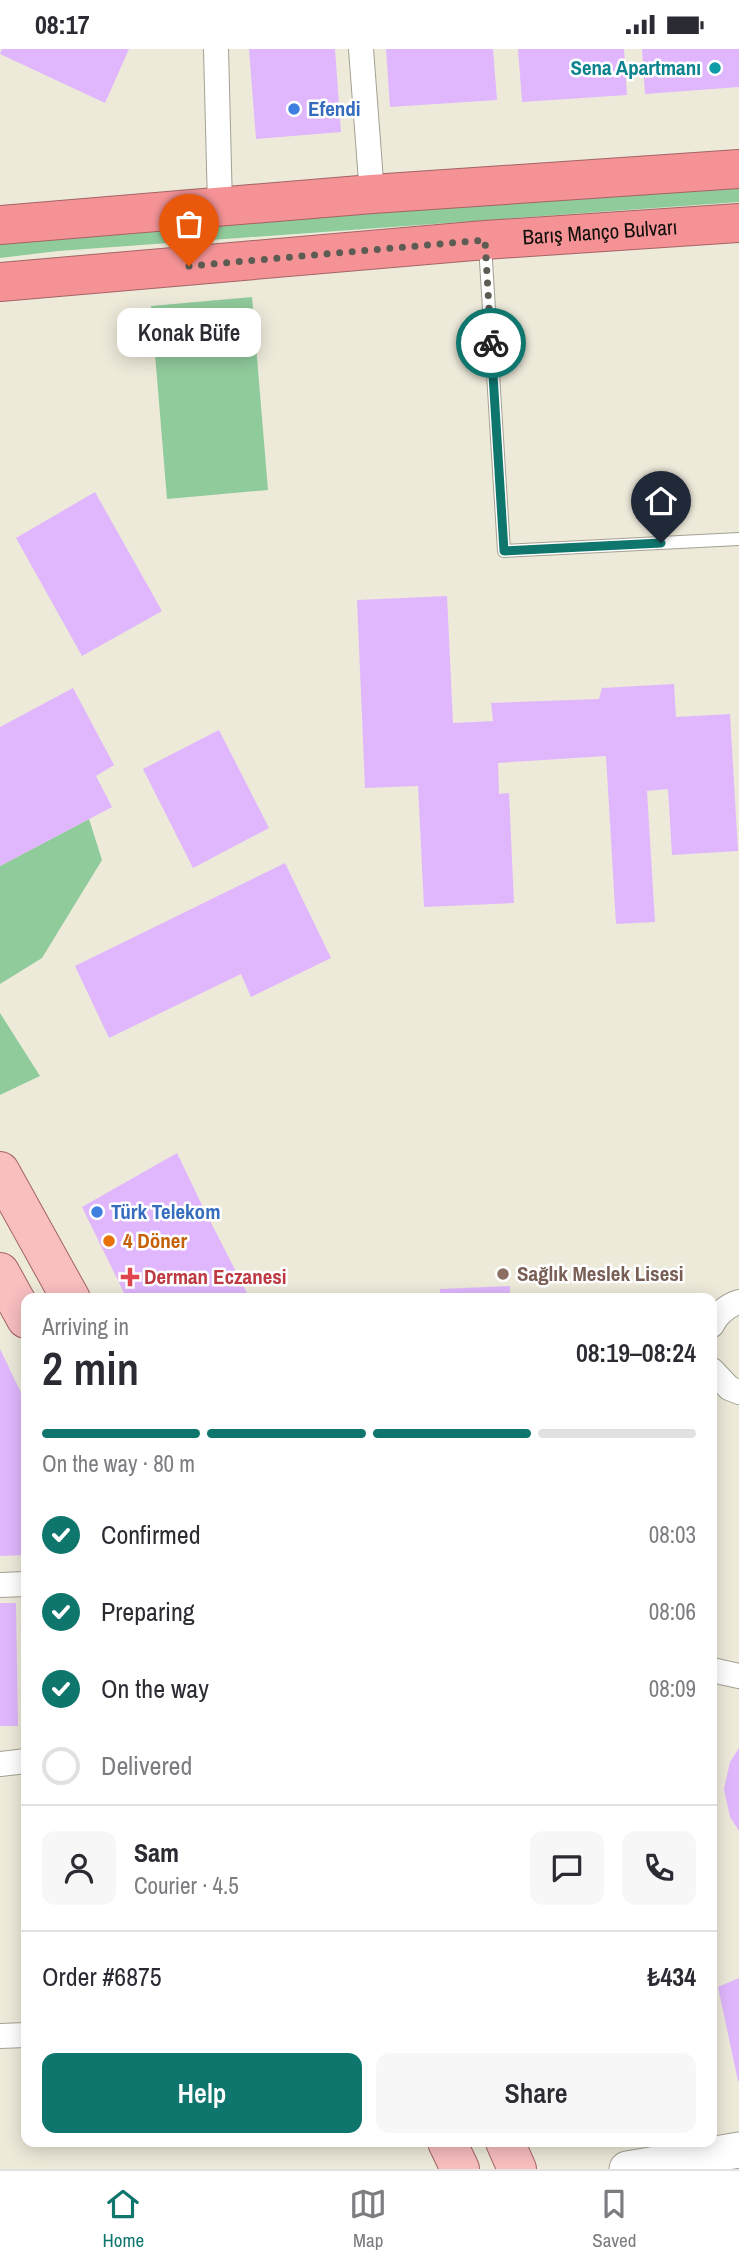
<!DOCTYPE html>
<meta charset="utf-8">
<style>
body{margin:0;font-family:"Archivo Narrow",sans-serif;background:#f7f7f7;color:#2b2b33;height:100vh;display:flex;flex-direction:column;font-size:26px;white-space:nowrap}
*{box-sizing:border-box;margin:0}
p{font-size:23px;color:#7c7c81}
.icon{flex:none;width:38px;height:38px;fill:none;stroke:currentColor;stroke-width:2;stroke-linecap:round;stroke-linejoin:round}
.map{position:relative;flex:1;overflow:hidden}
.sheet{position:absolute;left:21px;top:1244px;width:696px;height:854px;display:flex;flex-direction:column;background:#fff;border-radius:14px;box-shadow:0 4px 18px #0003}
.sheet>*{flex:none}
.pin{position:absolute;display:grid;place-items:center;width:60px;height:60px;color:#fff;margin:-72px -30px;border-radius:50% 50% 50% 0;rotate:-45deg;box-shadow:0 0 7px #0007}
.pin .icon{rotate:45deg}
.courier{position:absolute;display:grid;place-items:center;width:70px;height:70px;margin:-35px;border:5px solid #0f766e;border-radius:50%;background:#fff;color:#222;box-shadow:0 2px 9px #0007}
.bubble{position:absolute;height:49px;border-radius:14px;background:#fff;box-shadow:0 4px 18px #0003;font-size:23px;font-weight:600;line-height:49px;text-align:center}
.summary em{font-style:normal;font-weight:600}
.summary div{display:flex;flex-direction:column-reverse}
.summary{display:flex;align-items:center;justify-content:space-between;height:119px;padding:0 21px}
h1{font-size:46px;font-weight:600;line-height:52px}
.bar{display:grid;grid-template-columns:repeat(4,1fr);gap:10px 7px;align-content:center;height:84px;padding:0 21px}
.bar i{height:9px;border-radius:5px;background:#e1e1e2}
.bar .current{background:#0f766e}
.bar p{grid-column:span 4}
.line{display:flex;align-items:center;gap:18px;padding:0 21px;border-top:2px solid #e1e1e2}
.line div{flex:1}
.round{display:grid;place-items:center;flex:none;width:74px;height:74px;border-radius:14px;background:#f7f7f7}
ol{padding:0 21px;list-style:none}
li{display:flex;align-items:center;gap:21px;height:77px}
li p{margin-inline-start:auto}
li .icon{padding:7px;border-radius:50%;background:#0f766e;color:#fff;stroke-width:4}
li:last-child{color:#7c7c81}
li i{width:38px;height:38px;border:4px solid #e1e1e2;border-radius:50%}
.cta{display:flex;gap:14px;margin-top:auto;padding:14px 21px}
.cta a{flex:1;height:80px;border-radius:14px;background:#0f766e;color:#fff;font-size:28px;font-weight:600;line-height:80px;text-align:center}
.cta a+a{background:#f7f7f7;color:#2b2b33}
.status{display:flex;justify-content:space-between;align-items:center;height:49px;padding:0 35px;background:#fff;direction:ltr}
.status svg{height:19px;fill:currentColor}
.menu{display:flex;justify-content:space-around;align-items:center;height:98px;border-top:2px solid #e1e1e2;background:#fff;font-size:19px;color:#7c7c81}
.menu a{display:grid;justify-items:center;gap:4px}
.menu .current{color:#0f766e}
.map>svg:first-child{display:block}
</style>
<div class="status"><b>08:17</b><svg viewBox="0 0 49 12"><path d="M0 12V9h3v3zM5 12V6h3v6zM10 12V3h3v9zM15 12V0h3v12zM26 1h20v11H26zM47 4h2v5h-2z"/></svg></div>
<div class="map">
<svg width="739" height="2120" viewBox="0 0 739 2120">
<rect width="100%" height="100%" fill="#edeada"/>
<g fill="#90cb9c">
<path d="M739,130V153L58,202L0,209V190Z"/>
<path d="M252,248L268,441L167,450L151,257Z"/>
<path d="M89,770L102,811L42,909L0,935V817Z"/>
<path d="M0,964L40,1027L0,1046Z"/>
</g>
<g fill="#e0b7fd">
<path d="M2,0H129L105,54L0,5Z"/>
<path d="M249,0H335L341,83L256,90Z"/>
<path d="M386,0H493L497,51L390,58Z"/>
<path d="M518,0H624L627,46L522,53Z"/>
<path d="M642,0H739V38L645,45Z"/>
<path d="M95,443L162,562L82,607L16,489Z"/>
<path d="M447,547L453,674L493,672L491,654L599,650L602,639L674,635L676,668L730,665L738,802L672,806L668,740L647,742L655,873L616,875L606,707L498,714L499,745L509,744L514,854L424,858L418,737L365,739L357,551Z"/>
<path d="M73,639L114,716L96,727L112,758L0,817V678Z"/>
<path d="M219,681L269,779L193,819L143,720Z"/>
<path d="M285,814L331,909L251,948L241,925L109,989L75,917Z"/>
<path d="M177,1104L202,1156L250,1250H127L82,1158Z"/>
<path d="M510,1237V1250H440V1240Z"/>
<path d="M0,1300L26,1354V1506L0,1507Z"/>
<path d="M0,1554H16L18,1677H0Z"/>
<path d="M739,1699V1782L730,1768L724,1740L730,1713Z"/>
<path d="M739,1929V2032H738L718,1938Z"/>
</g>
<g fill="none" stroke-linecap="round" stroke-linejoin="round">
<defs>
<path id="lane" d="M485,196L504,502L739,490"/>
<g id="street">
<path d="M216,0L220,157"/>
<path d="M361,0L372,145"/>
<path d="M712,1276C717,1265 728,1256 739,1253"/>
<path d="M712,1321L729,1339L739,1343"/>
<path d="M0,1536L26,1535"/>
<path d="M712,1621L739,1627"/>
<path d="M0,1715L26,1712"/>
<path d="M0,1987L26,1986"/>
</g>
<path id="secondary" d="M627,2120L739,2101"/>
<g id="primary">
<path d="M0,1122L71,1250"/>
<path d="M0,1223L26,1270"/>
<path d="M447,2093L460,2120"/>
<path d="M505,2093L517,2120"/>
</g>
<g id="highway">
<path d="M0,176L372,145L739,120"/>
<path id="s1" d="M0,233L485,191L739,174"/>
</g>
</defs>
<use href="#lane" stroke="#a3a192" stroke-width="14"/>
<use href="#street" stroke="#a3a192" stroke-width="26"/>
<use href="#secondary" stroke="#a3a192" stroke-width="37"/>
<use href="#primary" stroke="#a46465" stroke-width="40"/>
<use href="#highway" stroke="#a46465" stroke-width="40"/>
<use href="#lane" stroke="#fff" stroke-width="12"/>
<use href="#street" stroke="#fff" stroke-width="24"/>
<use href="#secondary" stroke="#fff" stroke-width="35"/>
<use href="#primary" stroke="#f8bec0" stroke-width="38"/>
<use href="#highway" stroke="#f49296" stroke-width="38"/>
</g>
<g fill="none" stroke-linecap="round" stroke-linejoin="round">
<path stroke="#5d5c53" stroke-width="7" stroke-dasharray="0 12.6" d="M189,217L485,191L491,294"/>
<path stroke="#0f766e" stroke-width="9" d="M491,294L504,502L661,494"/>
</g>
<circle fill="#0f9aa8" stroke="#fff" stroke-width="2.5" cx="715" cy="19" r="7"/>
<g fill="#3f7fe0" stroke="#fff" stroke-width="2.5">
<circle cx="294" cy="60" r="7"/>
<circle cx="97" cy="1163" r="7"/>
</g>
<circle fill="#e8710a" stroke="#fff" stroke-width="2.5" cx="109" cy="1192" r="7"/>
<circle fill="#8d6e63" stroke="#fff" stroke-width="2.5" cx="503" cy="1225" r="7"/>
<path fill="#e0444e" stroke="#fff" stroke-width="2.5" d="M126.5 1217.5h7v7h7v7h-7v7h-7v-7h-7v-7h7z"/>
<g text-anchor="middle" stroke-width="5" stroke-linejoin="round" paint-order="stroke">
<g font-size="21" font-weight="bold" fill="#0d838f" stroke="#fff" text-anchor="end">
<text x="701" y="26">Sena Apartmanı</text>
</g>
<g font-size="21" font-weight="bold" fill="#366cbe" stroke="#fff" text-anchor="start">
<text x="308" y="67">Efendi</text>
<text x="111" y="1170">Türk Telekom</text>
</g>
<g font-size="21" fill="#100f0a" stroke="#fff">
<text dy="7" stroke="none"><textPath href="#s1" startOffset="602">Barış Manço Bulvarı</textPath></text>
</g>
<g font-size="21" font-weight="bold" fill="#c56008" stroke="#fff" text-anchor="start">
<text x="123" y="1199">4 Döner</text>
</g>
<g font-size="21" font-weight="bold" fill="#785e54" stroke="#fff" text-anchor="start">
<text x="517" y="1232">Sağlık Meslek Lisesi</text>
</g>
<g font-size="21" font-weight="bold" fill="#be3a42" stroke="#fff" text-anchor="start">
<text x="144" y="1235">Derman Eczanesi</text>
</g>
</g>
</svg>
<div class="pin" style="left:189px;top:217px;background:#ea580c"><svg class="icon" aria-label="bag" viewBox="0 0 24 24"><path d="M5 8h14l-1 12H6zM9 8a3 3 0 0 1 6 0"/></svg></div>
<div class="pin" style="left:661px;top:494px;background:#1f2937"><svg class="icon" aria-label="home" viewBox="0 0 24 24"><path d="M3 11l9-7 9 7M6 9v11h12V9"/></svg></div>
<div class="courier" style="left:491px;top:294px"><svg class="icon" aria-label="bike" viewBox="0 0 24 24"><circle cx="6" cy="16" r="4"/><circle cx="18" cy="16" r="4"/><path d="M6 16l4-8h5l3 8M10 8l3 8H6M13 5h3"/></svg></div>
<div class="bubble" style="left:117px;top:259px;width:144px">Konak Büfe</div>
<section class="sheet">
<div class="summary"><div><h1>2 min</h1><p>Arriving in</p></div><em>08:19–08:24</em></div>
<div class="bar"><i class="current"></i><i class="current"></i><i class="current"></i><i></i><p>On the way · 80 m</p></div>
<ol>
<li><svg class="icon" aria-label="check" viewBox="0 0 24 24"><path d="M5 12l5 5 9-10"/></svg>Confirmed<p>08:03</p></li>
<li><svg class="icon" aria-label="check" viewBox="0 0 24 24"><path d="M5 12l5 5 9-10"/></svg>Preparing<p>08:06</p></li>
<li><svg class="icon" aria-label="check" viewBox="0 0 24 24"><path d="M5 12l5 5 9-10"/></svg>On the way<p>08:09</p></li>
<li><i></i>Delivered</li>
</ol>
<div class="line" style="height:126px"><a class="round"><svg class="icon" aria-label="person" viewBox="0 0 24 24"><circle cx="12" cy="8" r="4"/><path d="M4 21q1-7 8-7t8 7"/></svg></a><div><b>Sam</b><p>Courier · 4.5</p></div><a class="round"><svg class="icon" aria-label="chat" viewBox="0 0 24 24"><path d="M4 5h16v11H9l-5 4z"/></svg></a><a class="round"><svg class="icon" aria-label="phone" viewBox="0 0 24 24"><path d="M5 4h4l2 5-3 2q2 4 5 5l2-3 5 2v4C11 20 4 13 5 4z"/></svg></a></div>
<div class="line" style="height:91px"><div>Order #6875</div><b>₺434</b></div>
<div class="cta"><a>Help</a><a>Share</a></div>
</section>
</div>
<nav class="menu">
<a class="current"><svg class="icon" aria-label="home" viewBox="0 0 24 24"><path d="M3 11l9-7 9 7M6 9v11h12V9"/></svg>Home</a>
<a><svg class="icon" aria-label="map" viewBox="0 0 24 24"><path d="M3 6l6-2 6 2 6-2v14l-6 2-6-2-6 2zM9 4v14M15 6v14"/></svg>Map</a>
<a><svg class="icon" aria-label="saved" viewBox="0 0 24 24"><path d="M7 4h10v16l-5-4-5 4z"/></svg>Saved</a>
</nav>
